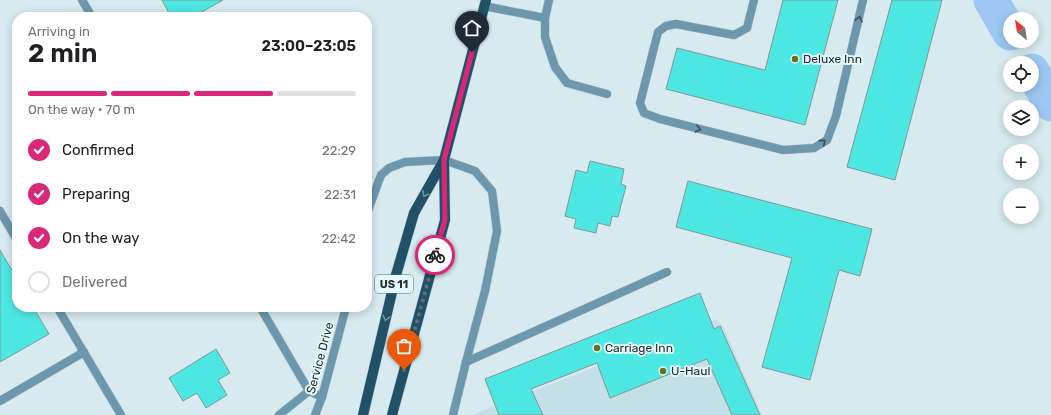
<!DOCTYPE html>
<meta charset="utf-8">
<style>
body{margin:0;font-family:Rubik,sans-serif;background:#f2f2f2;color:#202124;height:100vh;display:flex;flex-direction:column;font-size:15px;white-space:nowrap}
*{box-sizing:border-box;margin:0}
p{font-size:13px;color:#757577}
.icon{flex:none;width:22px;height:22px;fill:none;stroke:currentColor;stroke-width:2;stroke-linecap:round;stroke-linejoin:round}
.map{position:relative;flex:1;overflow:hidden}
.sheet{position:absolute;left:12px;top:12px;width:360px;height:300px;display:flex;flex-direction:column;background:#fff;border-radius:16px;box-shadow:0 2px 10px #0003}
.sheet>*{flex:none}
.needle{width:26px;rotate:330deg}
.tools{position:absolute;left:1003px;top:12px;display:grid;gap:8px}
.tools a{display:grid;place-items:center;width:36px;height:36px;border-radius:50%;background:#fff;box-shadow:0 2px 10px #0003;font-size:20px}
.pin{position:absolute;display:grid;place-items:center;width:34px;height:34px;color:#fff;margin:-41px -17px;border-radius:50% 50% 50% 0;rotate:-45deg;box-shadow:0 0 4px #0007}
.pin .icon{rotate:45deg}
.courier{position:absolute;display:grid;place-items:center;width:40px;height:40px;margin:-20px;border:3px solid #db2777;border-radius:50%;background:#fff;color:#222;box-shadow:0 1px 5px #0007}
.headline em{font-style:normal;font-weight:600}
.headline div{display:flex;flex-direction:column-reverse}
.headline{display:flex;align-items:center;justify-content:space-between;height:68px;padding:0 16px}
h1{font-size:26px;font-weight:600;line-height:30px}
.bar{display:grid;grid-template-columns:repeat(4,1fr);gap:6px 4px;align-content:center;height:48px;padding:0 16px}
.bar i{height:5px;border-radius:3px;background:#e0e0e0}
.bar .active{background:#db2777}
.bar p{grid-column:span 4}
ol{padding:0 16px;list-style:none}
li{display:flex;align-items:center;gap:12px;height:44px}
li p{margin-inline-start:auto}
li .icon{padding:4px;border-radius:50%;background:#db2777;color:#fff;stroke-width:4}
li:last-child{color:#757577}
li i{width:22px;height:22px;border:2px solid #e0e0e0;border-radius:50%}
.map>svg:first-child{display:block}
</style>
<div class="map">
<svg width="1051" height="415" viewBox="0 0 1051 415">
<rect width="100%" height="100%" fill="#d6eaef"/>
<path fill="#c3e0e6" d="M717,319L724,328L762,415H472Z"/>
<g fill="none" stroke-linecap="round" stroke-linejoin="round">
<g stroke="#9dc7f2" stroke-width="35">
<path d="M991,0L1010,33"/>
<path d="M1032,71L1051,104"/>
</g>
</g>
<g fill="#4ee8e4" stroke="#839796">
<path d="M162,0H223L193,17H171Z"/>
<path d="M783,0H838L805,125L666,89L677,48L765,70Z"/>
<path d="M892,0H942L895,180L847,167Z"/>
<path d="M590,161L624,169L621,184L626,186L618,217L612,216L610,226L598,223L596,233L574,228L576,219L565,216L576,170L587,173Z"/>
<path d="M688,181L872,229L860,276L839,270L810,380L762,367L792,258L676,227Z"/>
<path d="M0,250L17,279V307H33L49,334L0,362Z"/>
<path d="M700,293L714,329L720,326L760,415H732L707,359L610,398L597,363L531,389L543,415H499L485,379Z"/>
<path d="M216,349L230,373L218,380L227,395L206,408L197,393L183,401L169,378Z"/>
</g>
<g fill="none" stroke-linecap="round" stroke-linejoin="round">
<defs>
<g id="service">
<path d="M549,0L545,18V37L555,67L567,83L607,94"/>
<path d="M754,0L747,28L734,35L676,24L666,26L658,32L640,103L644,113L660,119L783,150L814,148L827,140L836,116L863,0"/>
<path d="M484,6L545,18"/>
<path d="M0,211L17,240"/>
<path d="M57,307L121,415"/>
<path d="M466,362L667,272"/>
<path d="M0,401L84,352"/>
<path d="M279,415L309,391"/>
</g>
<g id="minor">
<path d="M82,0L92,17"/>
<path d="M367,213L381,175L389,168L405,162L444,160L475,171L492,191L497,231L485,291L466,362L453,415"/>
<path d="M260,307L309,391L322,397"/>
<path d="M315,415L322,397L346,307"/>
</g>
<g id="primary">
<path d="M363,415L396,275L414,213L444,160L486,0"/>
<path d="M392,415L445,220L444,160"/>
</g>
</defs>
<use href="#service" stroke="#b3c5c9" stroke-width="9"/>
<use href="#minor" stroke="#b3c5c9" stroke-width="9"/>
<use href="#primary" stroke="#b3c5c9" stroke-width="11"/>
<use href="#service" stroke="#6c97ad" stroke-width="8"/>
<use href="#minor" stroke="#6c97ad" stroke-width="8"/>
<use href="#primary" stroke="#205168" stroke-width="10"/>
</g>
<defs><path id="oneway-chevron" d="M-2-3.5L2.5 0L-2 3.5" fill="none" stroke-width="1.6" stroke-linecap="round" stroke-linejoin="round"/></defs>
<g stroke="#3c4e56">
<use href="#oneway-chevron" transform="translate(859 19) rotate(-77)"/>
<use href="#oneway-chevron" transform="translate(698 129) rotate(14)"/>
<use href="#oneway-chevron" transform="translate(823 142) rotate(-40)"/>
</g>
<g stroke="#6e94a3">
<use href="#oneway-chevron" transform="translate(425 194) rotate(120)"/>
<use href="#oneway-chevron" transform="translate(386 318) rotate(103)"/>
</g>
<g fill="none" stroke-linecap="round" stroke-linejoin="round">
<path stroke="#647073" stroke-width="4" stroke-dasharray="0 7.2" d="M404,370L435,255"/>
<path stroke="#db2777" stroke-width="5" d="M435,255L445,220L444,160L472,52"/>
</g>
<g fill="#67721c" stroke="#e3f8fc" stroke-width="1.5">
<circle cx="795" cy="59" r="4"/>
<circle cx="597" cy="348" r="4"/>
<circle cx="663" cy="371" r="4"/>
</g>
<g text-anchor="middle" stroke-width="4" stroke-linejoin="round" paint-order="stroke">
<rect fill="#e3f8fc" stroke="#5f6b6d" stroke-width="1" x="375" y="275" width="38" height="18" rx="3"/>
<g font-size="11" font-weight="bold" fill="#272f30">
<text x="394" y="288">US 11</text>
</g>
<g font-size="12" fill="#272f30" stroke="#e3f8fc" text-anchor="start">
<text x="803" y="63">Deluxe Inn</text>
<text x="605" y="352">Carriage Inn</text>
<text x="671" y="375">U-Haul</text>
</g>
<g font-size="12" fill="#272f30" stroke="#e3f8fc">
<text transform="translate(320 358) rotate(-75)" y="4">Service Drive</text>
</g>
</g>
</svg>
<div class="tools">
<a><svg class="needle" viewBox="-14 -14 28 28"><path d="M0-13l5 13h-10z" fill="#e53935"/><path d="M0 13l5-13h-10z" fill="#757577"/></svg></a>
<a><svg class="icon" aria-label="locate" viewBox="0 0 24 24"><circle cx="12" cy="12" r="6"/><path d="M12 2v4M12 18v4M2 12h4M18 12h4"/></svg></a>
<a><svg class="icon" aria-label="layers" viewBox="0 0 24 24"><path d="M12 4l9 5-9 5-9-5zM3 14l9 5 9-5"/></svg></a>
<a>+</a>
<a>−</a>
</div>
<div class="pin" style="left:404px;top:370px;background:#ea580c"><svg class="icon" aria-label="bag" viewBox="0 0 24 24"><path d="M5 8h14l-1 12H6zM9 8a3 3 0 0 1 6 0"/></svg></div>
<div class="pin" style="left:472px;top:52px;background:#1f2937"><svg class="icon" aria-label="home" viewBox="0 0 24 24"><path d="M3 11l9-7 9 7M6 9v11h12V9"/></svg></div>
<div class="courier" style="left:435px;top:255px"><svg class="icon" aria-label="bike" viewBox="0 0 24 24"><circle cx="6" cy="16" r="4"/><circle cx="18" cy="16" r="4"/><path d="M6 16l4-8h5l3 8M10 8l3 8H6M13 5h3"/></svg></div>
<section class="sheet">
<div class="headline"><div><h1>2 min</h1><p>Arriving in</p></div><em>23:00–23:05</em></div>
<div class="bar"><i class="active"></i><i class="active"></i><i class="active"></i><i></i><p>On the way · 70 m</p></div>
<ol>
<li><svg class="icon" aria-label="check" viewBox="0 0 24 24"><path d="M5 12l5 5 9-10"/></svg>Confirmed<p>22:29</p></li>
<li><svg class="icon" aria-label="check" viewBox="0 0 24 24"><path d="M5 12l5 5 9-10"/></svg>Preparing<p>22:31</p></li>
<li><svg class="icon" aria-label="check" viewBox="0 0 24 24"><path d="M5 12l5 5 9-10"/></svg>On the way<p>22:42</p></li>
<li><i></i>Delivered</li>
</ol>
</section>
</div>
